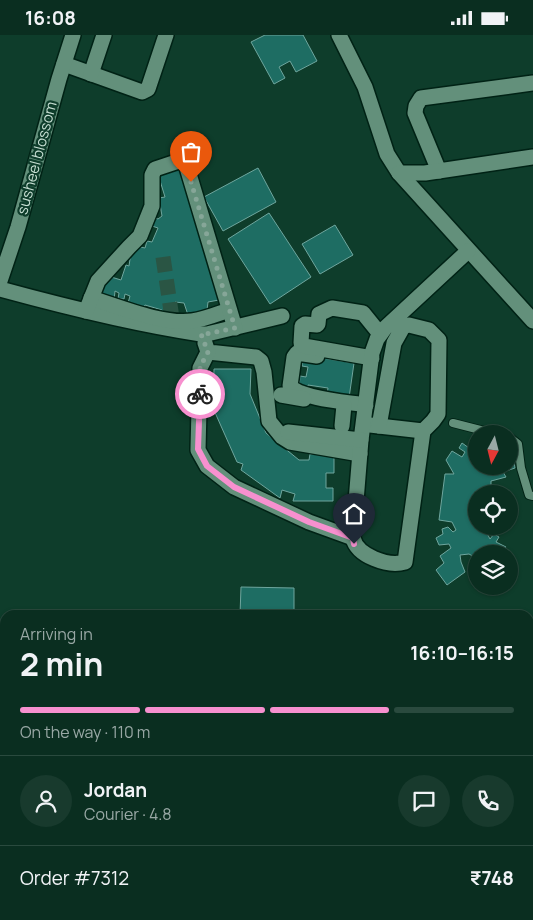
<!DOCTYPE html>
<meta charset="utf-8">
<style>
body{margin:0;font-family:Manrope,sans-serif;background:#183a2d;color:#f1f3f6;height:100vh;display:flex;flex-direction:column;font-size:19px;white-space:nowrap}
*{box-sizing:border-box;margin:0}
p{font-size:16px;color:#99a8a5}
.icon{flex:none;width:28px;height:28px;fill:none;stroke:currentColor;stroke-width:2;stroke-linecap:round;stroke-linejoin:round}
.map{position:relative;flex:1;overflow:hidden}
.drawer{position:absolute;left:0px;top:575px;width:534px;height:310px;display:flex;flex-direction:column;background:#0a2e20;border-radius:15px 15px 0 0;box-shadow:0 1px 4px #0004,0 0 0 1px #2a4a3e}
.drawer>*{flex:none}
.needle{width:32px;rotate:187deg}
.fabs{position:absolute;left:468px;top:390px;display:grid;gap:10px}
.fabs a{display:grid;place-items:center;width:50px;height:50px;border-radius:50%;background:#0a2e20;box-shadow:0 1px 4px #0004,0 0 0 1px #2a4a3e;font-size:25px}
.pin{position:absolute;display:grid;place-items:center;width:42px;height:42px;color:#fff;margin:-51px -21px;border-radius:50% 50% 50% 0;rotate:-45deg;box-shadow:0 0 5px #0007}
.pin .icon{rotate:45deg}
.courier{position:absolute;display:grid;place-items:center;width:50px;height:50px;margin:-25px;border:4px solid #f790cf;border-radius:50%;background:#fff;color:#222;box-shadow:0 1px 6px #0007}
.head em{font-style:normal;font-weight:700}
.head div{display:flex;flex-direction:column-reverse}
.head{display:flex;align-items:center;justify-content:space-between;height:85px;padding:0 20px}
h1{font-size:32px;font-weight:700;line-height:38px}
.bar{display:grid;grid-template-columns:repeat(4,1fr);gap:8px 5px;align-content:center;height:60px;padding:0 20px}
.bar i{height:6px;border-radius:4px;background:#2a4a3e}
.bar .current{background:#f790cf}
.bar p{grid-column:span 4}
.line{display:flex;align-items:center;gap:12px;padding:0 20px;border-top:1px solid #2a4a3e}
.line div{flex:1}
.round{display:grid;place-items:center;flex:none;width:52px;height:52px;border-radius:26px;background:#183a2d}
.status{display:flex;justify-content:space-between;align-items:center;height:35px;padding:0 25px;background:#0a2e20;direction:ltr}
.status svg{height:14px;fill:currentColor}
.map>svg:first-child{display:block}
</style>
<div class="status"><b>16:08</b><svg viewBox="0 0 49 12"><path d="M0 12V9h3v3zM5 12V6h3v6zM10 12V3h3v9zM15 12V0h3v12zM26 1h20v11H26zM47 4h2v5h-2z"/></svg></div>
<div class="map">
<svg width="533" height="885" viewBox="0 0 533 885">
<rect width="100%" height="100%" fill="#0e3d2b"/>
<path fill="#2e7087" d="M248,880H304L303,885H248Z"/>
<g fill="#1e6d63" stroke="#6fa69e">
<path d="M265,0H303L317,26L296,37L290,26L279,32L285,43L274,49L251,7Z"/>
<path d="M179,133L219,265L208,267L207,275L196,279L188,280L184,268L175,267L173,281L161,279L162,275L145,270L143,274L128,268L130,261L125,259L124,264H118L119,258L115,256L114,266L98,263L102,244L108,241L121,245L126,230L129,231L132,210L145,213L147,206L152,207L158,193L149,190L152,182L158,184L162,181L159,163L165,162L158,139Z"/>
<path d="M258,133L276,167L223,196L204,162Z"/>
<path d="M269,178L311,242L270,269L228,204Z"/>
<path d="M335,190L353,220L320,239L302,209Z"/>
<path d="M303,320L354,328L349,363L327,360L328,353L308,350V354L299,353L300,341L306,342L308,332L302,331Z"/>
<path d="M214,334H251L250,359L266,398L299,425H309L310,419H334V438H326V453H333V466H293L295,459L282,455L280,463L241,435L243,429L237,427L213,373Z"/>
<path d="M462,408L469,413L473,410L476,411V431H509V428L514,427L515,433L503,437L506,442L491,446V459H476V491H483L490,504L494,499L499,502L496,507L506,512L500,519L495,517L494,519H476V523L469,519L460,520L461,527L465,537L447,550L436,535L444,528L440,521L451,513L449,509L439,510L436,503L443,499L442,494L448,492L453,497L456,495L452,487L439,485L445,439H454L446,425L452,416L462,422L465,417L459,413Z"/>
<path d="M241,552L294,553V580H240Z"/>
<path d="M308,880H341L340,885H307Z"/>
</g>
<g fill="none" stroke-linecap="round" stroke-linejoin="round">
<path stroke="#2a5544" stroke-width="15" stroke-dasharray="15 8" stroke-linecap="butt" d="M163,222L172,283"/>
<defs>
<g id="lane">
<path d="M453,388L496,399"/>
<path d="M509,402L518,409L521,433L529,460L533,461"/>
<path d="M529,700H533"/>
<path d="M379,885V880"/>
</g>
<g id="street">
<path d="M339,0L365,52L387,119L399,138L533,286"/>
<path d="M64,29L142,57L148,54L166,0"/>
<path d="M91,39L104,0"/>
<path d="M439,136L415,78L416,71L421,63L533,48"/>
<path d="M399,138H425L533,122"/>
<path d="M0,246L18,192L59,44L73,0"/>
<path d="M0,254C66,272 133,289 201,299H207L282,281"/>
<path d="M91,263C120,272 163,290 192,286C205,284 217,279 229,275"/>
<path d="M86,276L98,246L129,212L140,201L152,171V140L155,134L182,125L186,129L235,293"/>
<path d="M205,308L208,317L256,322L261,326L264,337L269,386L282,402L290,407L360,419"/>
<path d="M208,317L200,333L198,415L207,431L234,452L309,487L353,503"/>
<path d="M317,321L297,318L294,322L290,351C301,364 348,367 366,370"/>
<path d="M372,323L304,311L301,308L302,291L305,289L317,290L318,289L319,279L332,273L363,278L380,299"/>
<path d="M281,360L304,364"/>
<path d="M370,390L423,396"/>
<path d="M342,391L344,370"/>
<path d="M379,391L394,308L403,292L409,290L429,295L439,305L438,379L433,386L423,396L405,527C388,532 357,521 353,503L361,405L372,318L377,304L385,293L468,216"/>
<path d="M288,397L361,405"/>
<path d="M0,764L5,766"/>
</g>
</defs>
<use href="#lane" stroke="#002215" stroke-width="10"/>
<use href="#street" stroke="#002215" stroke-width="18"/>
<use href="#lane" stroke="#63907b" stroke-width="8"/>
<use href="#street" stroke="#63907b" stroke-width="15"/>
</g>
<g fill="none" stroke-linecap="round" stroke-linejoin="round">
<path stroke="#86a698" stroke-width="5" stroke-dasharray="0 9" d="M191,147L235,293L206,299H201L208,317L200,332V359"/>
<path stroke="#f790cf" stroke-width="6" d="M200,359L198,414L207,431L234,452L309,487L353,503L354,509"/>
</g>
<g text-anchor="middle" stroke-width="4.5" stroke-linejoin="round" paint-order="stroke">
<g font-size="15" fill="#c7dfd3" stroke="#0e3d2b">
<text transform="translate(37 123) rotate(-75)" y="5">susheel blossom</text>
</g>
</g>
</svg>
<div class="fabs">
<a><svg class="needle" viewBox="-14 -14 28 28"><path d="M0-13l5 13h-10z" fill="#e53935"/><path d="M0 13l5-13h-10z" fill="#99a8a5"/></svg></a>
<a><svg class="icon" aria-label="locate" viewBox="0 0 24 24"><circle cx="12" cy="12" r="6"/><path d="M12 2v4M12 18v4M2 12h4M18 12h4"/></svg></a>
<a><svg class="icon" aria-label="layers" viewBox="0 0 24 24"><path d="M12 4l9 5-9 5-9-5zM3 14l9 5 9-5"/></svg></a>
</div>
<div class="pin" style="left:191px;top:147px;background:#ea580c"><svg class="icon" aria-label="bag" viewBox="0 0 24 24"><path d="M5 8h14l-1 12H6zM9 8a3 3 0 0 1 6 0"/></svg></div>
<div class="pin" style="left:354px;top:509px;background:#1f2937"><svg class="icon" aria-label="home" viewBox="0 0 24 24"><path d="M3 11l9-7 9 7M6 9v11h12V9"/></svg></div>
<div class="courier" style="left:200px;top:359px"><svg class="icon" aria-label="bike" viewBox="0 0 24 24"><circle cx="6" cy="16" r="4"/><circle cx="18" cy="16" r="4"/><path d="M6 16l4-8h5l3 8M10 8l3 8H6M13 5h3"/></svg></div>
<section class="drawer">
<div class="head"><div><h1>2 min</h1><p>Arriving in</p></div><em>16:10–16:15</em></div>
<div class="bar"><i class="current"></i><i class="current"></i><i class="current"></i><i></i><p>On the way · 110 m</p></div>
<div class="line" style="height:90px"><a class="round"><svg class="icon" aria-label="person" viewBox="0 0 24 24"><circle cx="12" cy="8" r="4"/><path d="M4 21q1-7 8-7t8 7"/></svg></a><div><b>Jordan</b><p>Courier · 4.8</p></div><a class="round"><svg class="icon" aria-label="chat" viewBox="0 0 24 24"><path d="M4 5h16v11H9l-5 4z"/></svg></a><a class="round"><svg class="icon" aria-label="phone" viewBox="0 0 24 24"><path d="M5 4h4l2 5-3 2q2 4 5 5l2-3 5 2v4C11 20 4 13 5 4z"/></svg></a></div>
<div class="line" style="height:65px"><div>Order #7312</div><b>₹748</b></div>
</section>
</div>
